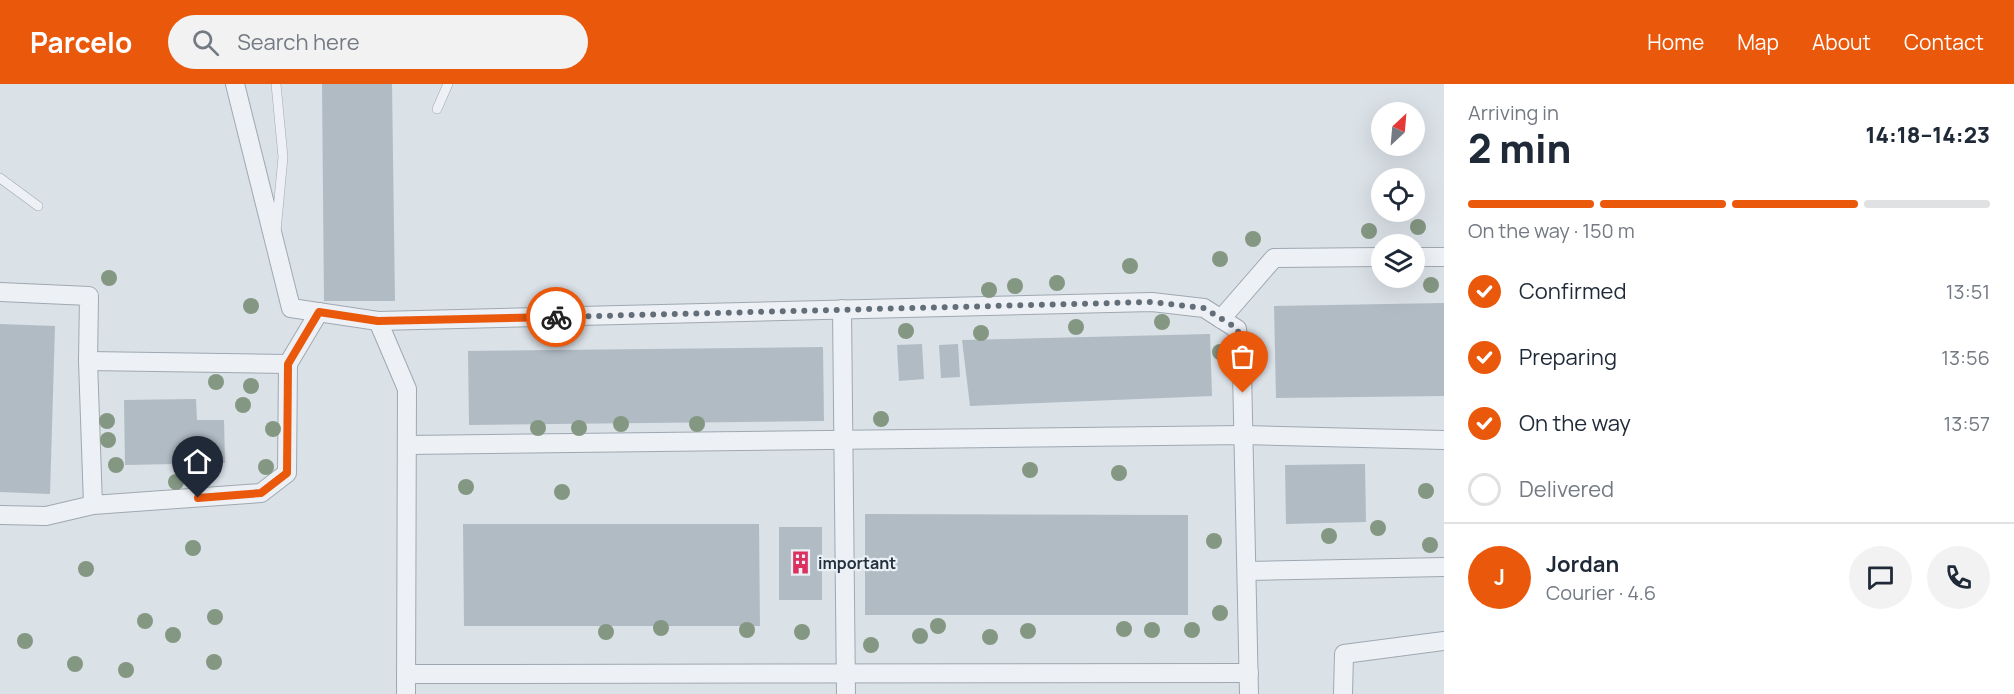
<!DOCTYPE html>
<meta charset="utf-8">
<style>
body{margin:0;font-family:Manrope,sans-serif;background:#f2f2f3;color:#1f2937;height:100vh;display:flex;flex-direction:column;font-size:22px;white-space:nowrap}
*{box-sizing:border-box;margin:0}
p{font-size:20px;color:#747a83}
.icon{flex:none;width:33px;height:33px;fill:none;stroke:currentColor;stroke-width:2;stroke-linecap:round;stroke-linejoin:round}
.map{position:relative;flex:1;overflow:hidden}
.details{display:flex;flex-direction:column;background:#fff;width:570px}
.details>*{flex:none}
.needle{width:39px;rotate:26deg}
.controls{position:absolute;left:1371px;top:18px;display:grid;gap:12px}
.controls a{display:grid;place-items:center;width:54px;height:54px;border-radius:50%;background:#fff;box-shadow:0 6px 24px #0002;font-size:30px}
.pin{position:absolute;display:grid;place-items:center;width:51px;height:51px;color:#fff;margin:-62px -26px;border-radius:50% 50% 50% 0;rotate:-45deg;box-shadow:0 0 6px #0007}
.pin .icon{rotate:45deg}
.courier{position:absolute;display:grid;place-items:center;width:60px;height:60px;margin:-30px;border:4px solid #ea580c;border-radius:50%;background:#fff;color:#222;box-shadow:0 2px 8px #0007}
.headline em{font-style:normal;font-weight:800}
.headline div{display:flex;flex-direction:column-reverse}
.headline{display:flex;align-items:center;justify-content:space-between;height:102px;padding:0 24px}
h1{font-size:39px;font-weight:800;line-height:45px}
.bar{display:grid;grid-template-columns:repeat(4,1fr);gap:9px 6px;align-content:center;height:72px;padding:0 24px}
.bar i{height:8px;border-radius:4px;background:#e0e1e3}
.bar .selected{background:#ea580c}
.bar p{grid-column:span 4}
.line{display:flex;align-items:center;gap:15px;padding:0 24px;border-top:2px solid #e0e1e3}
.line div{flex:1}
.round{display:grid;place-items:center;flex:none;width:63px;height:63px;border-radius:32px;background:#f2f2f3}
ol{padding:0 24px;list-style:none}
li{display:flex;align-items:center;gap:18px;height:66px}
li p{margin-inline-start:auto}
li .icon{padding:6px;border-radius:50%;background:#ea580c;color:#fff;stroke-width:4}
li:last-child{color:#747a83}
li i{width:33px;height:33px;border:3px solid #e0e1e3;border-radius:50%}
header{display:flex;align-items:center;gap:36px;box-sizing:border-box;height:84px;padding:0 30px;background:#ea580c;color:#fff}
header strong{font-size:28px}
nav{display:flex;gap:33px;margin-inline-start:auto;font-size:21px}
.search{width:420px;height:54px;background:#f2f2f3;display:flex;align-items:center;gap:15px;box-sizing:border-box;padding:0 21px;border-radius:33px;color:#747a83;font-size:22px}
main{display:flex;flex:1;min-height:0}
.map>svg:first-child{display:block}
</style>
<header>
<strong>Parcelo</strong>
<div class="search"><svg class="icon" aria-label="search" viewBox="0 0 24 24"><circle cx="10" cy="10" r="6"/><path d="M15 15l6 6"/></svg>Search here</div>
<nav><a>Home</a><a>Map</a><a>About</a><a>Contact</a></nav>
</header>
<main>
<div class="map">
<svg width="1444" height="610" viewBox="0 0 1444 610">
<rect width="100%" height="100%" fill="#dae1e7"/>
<g fill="#b1bbc4">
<path d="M322,0H392L395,217H324Z"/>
<path d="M1444,219V312L1276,314L1274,222Z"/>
<path d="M0,240L55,242L50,410L0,408Z"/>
<path d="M1210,250L1212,312L970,322L962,256Z"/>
<path d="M922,260L924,295L899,297L897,261Z"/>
<path d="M958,260L960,293L941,294L939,261Z"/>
<path d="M823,263L824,337L469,341L468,267Z"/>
<path d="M196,315L197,336H224L225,379L125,381L124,316Z"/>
<path d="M1365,380L1366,438L1286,440L1285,381Z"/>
<path d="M865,430L1188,431V531H865Z"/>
<path d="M463,440H759L760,542H464Z"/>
<rect x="779" y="443" width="43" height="73"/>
</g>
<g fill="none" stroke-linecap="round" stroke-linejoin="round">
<defs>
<g id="lane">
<path d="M437,25L448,0"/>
<path d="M0,94L38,122"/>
<path d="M276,147L283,73L276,0"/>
</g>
<g id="street">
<path d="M235,0L291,224L378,237L1152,218L1204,224L1237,245L1242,287L1249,610"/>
<path d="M1414,173H1444"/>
<path d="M0,208L89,212L88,277L93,421L261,409L287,389L288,280L319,228"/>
<path d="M842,225L846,610"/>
<path d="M1221,235L1274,174L1382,173"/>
<path d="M378,237L407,305L406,610"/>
<path d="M88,277L288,280"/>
<path d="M407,361L1244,351L1444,356"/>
<path d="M0,431L46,432L93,421"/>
<path d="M1247,487L1444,483"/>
<path d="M406,590L1249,589"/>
<path d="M1343,610L1344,570L1444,557"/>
</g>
</defs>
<use href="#lane" stroke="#9fa8b1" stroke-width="10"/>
<use href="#street" stroke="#9fa8b1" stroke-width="20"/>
<use href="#lane" stroke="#edf1f5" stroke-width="9"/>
<use href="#street" stroke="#edf1f5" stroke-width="18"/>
</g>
<g fill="#849782">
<circle cx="1418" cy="143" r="8"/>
<circle cx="1369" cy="147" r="8"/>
<circle cx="1253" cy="155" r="8"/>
<circle cx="1220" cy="175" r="8"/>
<circle cx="1130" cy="182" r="8"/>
<circle cx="109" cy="194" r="8"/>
<circle cx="1057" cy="199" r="8"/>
<circle cx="1431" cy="201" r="8"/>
<circle cx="1015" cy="202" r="8"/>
<circle cx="989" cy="206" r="8"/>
<circle cx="251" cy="222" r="8"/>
<circle cx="1162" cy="238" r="8"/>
<circle cx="1076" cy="243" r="8"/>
<circle cx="906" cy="247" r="8"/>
<circle cx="981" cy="249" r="8"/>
<circle cx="1220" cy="268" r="8"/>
<circle cx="216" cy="298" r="8"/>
<circle cx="251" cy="302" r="8"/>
<circle cx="243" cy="321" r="8"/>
<circle cx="881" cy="335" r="8"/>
<circle cx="107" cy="337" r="8"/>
<circle cx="621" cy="340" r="8"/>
<circle cx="697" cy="340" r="8"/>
<circle cx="538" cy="344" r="8"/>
<circle cx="579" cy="344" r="8"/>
<circle cx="273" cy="345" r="8"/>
<circle cx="108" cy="356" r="8"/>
<circle cx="116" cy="381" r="8"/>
<circle cx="266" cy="383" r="8"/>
<circle cx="1030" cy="386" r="8"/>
<circle cx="1119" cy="389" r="8"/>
<circle cx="176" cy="398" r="8"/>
<circle cx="466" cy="403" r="8"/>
<circle cx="1426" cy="407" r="8"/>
<circle cx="562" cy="408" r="8"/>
<circle cx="1378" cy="444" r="8"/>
<circle cx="1329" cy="452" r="8"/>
<circle cx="1214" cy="457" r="8"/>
<circle cx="1430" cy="461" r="8"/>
<circle cx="193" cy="464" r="8"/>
<circle cx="86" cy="485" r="8"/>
<circle cx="1220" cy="529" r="8"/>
<circle cx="215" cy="533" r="8"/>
<circle cx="145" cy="537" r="8"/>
<circle cx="938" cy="542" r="8"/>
<circle cx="661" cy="544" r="8"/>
<circle cx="1124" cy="545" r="8"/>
<circle cx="747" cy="546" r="8"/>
<circle cx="1152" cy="546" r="8"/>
<circle cx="1192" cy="546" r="8"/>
<circle cx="1028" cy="547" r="8"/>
<circle cx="606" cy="548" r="8"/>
<circle cx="802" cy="548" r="8"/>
<circle cx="173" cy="551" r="8"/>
<circle cx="920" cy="552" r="8"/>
<circle cx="990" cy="553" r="8"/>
<circle cx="25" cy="557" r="8"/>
<circle cx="871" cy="561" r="8"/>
<circle cx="214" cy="578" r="8"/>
<circle cx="75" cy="580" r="8"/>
<circle cx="126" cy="586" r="8"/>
</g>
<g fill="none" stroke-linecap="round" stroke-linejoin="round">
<path stroke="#636e79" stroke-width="6" stroke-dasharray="0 10.8" d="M556,233L1152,218L1204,224L1238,245L1243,309"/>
<path stroke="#ea580c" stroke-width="8" d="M198,414L261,409L287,389L288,280L319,228L378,237L556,233"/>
</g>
<defs>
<symbol id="building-bare" viewBox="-9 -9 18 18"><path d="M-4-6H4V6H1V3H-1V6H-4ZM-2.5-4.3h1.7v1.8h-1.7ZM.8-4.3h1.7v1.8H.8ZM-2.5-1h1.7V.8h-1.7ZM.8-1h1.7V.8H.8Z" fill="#db3060" stroke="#eaf0f5" stroke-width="2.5" paint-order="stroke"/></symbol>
</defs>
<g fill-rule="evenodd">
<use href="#building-bare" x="784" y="462" width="33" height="33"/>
</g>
<g text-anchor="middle" stroke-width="4.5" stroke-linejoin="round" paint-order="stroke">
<g font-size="16" font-weight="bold" fill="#23303e" stroke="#eaf0f5" text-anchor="start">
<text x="818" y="485">important</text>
</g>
</g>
</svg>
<div class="controls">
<a><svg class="needle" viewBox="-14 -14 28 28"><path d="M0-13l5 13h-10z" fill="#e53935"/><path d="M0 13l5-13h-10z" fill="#747a83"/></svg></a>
<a><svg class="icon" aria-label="locate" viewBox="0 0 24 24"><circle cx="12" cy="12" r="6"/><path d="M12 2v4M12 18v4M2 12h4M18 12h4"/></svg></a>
<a><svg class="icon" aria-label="layers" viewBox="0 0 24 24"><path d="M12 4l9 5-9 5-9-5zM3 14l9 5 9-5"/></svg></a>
</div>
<div class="pin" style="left:1243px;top:309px;background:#ea580c"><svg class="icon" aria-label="bag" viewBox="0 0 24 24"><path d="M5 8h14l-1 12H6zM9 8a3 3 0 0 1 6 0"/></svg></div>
<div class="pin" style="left:198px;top:414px;background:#1f2937"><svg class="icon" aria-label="home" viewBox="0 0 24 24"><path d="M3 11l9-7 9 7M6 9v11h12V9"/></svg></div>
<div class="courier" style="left:556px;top:233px"><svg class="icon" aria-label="bike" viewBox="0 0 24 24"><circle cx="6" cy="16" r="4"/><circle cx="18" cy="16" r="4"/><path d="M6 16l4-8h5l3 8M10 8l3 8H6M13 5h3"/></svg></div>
</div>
<section class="details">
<div class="headline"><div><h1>2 min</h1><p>Arriving in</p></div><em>14:18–14:23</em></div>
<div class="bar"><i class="selected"></i><i class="selected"></i><i class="selected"></i><i></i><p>On the way · 150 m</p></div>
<ol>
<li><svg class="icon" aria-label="check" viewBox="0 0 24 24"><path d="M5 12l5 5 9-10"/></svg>Confirmed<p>13:51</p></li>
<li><svg class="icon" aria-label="check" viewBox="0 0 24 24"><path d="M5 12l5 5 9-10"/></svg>Preparing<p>13:56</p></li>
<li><svg class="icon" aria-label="check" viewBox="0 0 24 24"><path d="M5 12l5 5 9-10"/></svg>On the way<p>13:57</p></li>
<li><i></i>Delivered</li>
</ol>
<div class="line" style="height:108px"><b class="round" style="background:#ea580c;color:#fff">J</b><div><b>Jordan</b><p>Courier · 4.6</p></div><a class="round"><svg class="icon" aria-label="chat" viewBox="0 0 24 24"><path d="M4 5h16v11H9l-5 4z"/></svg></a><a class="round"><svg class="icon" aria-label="phone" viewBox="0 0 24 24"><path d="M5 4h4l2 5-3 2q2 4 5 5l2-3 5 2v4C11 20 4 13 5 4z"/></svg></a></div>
</section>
</main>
